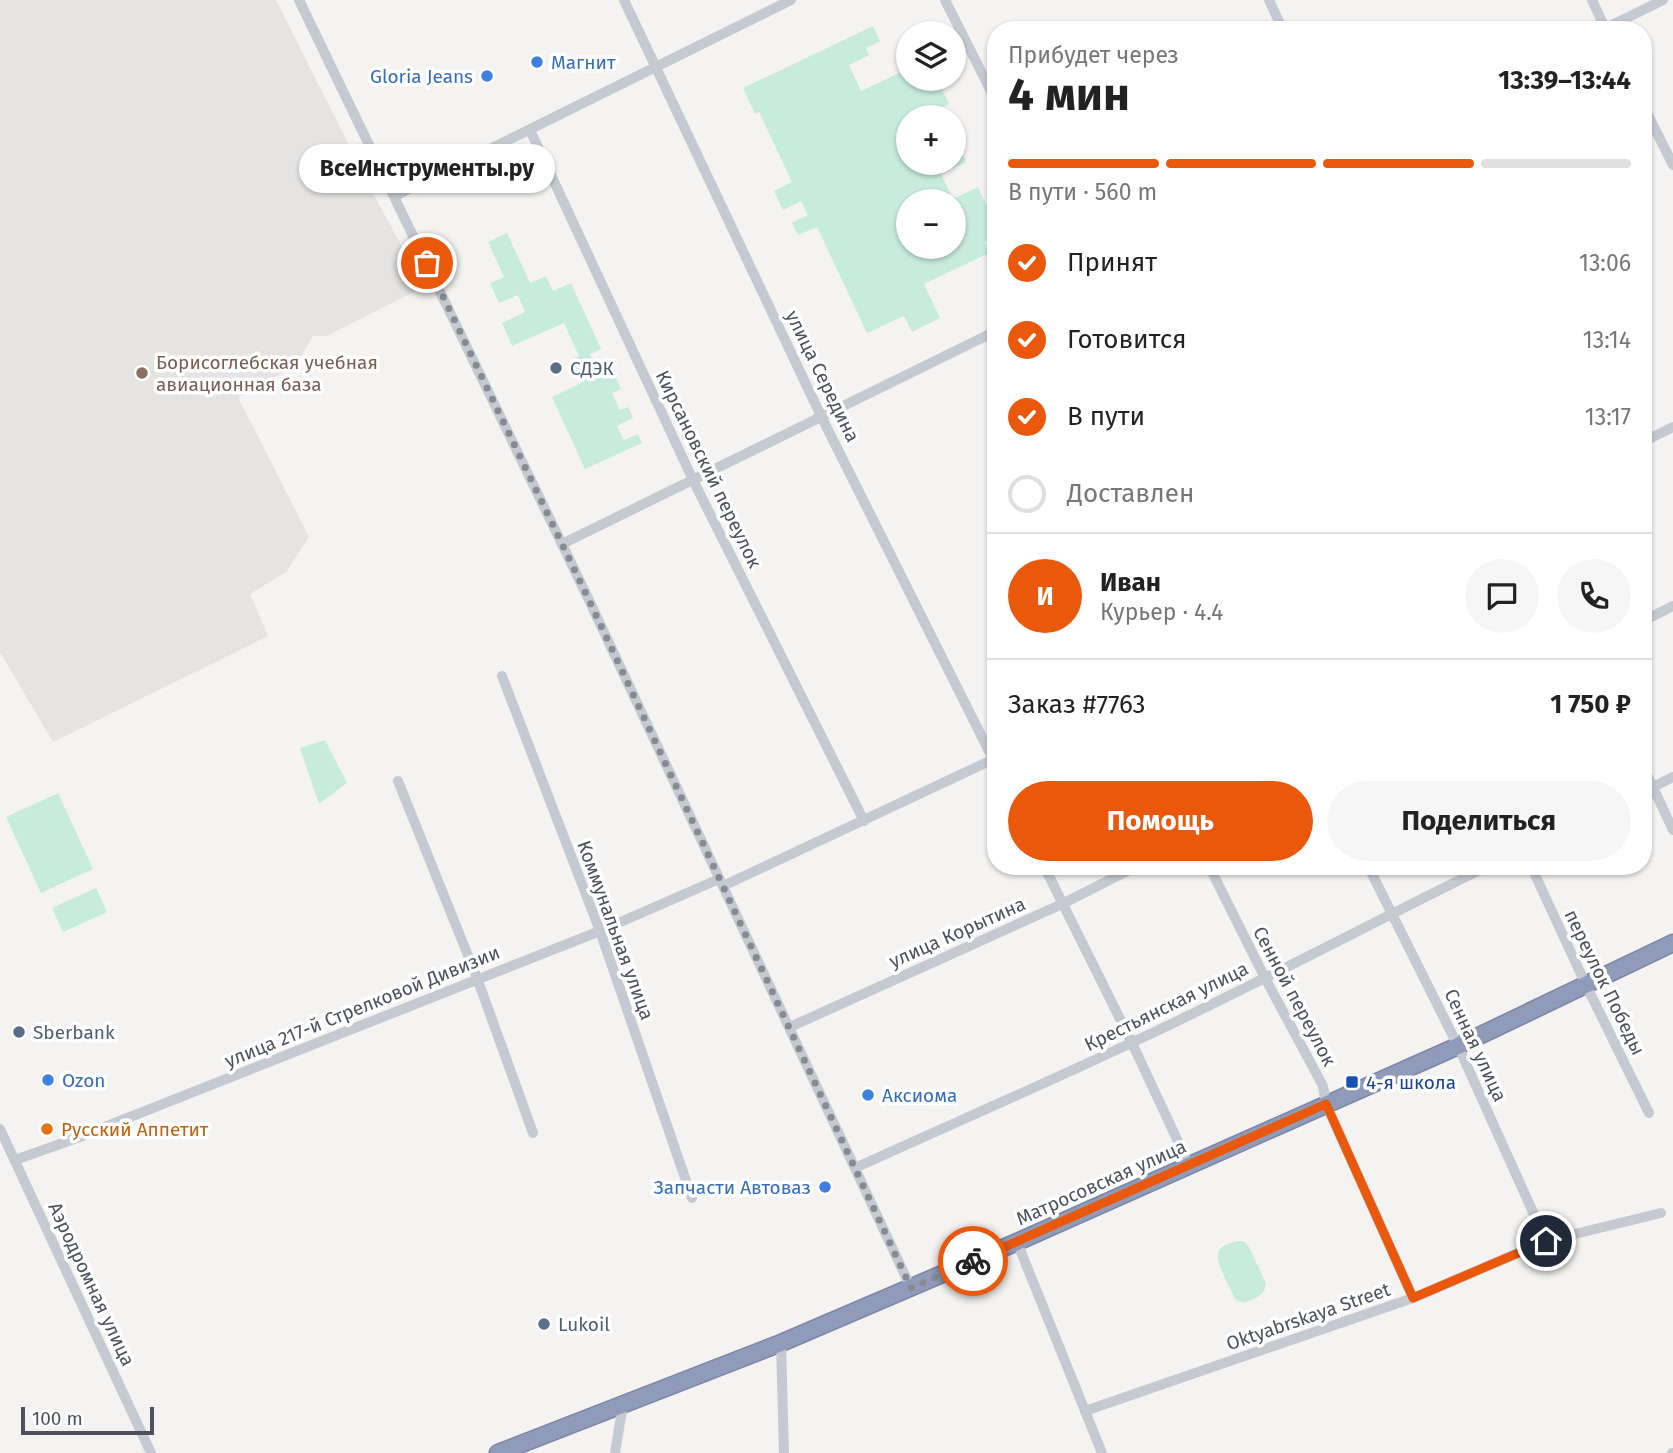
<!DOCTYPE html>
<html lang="ru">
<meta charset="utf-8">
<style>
body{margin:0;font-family:"Fira Sans",sans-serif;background:#f6f6f6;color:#222;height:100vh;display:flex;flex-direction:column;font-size:26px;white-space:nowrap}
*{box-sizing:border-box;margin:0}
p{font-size:23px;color:#767676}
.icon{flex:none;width:38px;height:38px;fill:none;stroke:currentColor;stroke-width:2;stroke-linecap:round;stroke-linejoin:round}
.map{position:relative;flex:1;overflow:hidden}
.sheet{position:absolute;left:987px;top:21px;width:665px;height:854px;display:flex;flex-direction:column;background:#fff;border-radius:28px;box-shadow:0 2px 5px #0004}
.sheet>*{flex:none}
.tools{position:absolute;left:896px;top:21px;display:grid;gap:14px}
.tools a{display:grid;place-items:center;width:70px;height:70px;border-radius:50%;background:#fff;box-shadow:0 2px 5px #0004;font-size:35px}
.scale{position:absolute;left:21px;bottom:18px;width:133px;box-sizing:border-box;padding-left:7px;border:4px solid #4c515d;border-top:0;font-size:19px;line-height:24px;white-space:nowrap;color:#4c515d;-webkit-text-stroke:5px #fff;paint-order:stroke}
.pin{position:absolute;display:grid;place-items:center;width:60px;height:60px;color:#fff;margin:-30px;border:4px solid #fff;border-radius:50%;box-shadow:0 2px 7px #0007}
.courier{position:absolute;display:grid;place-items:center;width:70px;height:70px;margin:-35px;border:5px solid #ea580c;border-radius:50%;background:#fff;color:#222;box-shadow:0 2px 9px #0007}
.bubble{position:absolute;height:49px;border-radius:24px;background:#fff;box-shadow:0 2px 5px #0004;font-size:23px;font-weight:700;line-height:49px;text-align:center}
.head em{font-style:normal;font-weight:700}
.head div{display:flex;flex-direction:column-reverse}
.head{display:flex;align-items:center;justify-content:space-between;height:119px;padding:0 21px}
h1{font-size:46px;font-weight:700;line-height:52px}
.bar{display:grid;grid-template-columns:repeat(4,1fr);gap:10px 7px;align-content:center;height:84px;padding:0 21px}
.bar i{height:9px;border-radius:5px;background:#e0e0e0}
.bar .current{background:#ea580c}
.bar p{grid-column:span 4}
.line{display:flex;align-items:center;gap:18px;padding:0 21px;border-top:2px solid #e0e0e0}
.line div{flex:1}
.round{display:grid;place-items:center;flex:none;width:74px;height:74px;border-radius:37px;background:#f6f6f6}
ol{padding:0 21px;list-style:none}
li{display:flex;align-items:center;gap:21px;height:77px}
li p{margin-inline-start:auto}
li .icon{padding:7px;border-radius:50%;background:#ea580c;color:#fff;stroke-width:4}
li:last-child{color:#767676}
li i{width:38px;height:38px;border:4px solid #e0e0e0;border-radius:50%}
.action{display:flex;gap:14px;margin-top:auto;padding:14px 21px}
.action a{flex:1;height:80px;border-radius:42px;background:#ea580c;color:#fff;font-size:28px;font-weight:700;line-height:80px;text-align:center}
.action a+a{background:#f6f6f6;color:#222}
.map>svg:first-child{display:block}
</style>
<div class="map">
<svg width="1673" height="1453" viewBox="0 0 1673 1453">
<rect width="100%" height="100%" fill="#f4f3f2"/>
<path fill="#e5e4e3" d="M0,0H276L375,197L424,287L327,336H313L294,368L257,385L255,390L238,397L309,537L286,572L250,594L268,636L53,742L0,652Z"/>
<g fill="#c7ebdd" fill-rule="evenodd">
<path d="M873,26L880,41L866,48L869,55L849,65L861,91L908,69V79H937L949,104L931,112L933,117H908V163H954V136L966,162L941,174L953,199L978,187L994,221H996V237L984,242L989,253L924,284L940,318L912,332L904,316L867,333L817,227L798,235L792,223L808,215L801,201L783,210L774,191L792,182L759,112L755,114L743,88ZM908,201H954V247H908Z"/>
<path d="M507,233L530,283L546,276L553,291L571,283L601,349L590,354L599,374L612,369L621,389L612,393L620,410L628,407L633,418L617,426L624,440L638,434L642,443L585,469L552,397L583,382L573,359L579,356L564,323L512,346L502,323L525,312L518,295L499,303L490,283L504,277L488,242Z"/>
<path d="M325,740L347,783L319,804L300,748Z"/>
<path d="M58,793L93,869L41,893L6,817Z"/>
<path d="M96,888L107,912L63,932L52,908Z"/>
<path d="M1237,1241H1243L1248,1245L1266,1283C1265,1296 1255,1298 1244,1303L1236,1300C1231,1289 1210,1256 1221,1248C1225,1244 1233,1243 1237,1241Z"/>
</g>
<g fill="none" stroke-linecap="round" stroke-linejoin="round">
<defs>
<path id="highway" d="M498,1453L781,1343L1017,1242L1458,1046L1673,943"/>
</defs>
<use href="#highway" stroke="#7b86a6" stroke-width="19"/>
<g stroke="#c5c9d1" stroke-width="10">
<path d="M299,0L588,598L911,1288"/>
<path d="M624,0L821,416L996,765"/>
<path d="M945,0L996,101"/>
<path d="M1269,0L1283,30"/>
<path d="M1592,0L1606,30"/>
<path d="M1602,30L1663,0"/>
<path d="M1643,105L1673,165"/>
<path d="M530,130L693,480L864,821"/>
<path d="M395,196L791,0"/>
<path d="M1643,442L1673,427"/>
<path d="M562,544L996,331"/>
<path d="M1643,621L1673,606"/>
<path d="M502,676L600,931L692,1198"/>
<path d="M1643,766L1673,830"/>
<path d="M398,781L477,978L533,1133"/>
<path d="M1643,792L1673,777"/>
<path d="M1044,866L1132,1043L1189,1165"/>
<path d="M1209,866L1265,978L1323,1086L1326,1104L1413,1298"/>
<path d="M1368,866L1458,1046L1546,1241"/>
<path d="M1531,866L1586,985L1649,1113"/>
<path d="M723,886L996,758"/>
<path d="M790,1027L1062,904L1137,866"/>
<path d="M0,1129L151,1453"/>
<path d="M15,1160L77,1138L600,931L719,879"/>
<path d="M855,1168C947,1126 1040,1086 1131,1043C1252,987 1369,924 1488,866"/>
<path d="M1017,1242L1102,1453"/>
<path d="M781,1343L784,1453"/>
<path d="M1085,1411L1413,1298L1546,1241L1661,1213"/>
<path d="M615,1453L623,1404"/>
<path d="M1672,1453H1673"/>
</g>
<use href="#highway" stroke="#909bba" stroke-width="16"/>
</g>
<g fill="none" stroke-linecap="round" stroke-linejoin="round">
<path stroke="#878a91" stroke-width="7" stroke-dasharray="0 12.6" d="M427,263L588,598L911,1288L973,1261"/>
<path stroke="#ea580c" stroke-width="9" d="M973,1261L1326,1104L1413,1298L1546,1241"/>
</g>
<g fill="#3f7fe0" stroke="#fff" stroke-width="2.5">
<circle cx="537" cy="62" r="7"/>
<circle cx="487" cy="76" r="7"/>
<circle cx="48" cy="1080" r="7"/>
<circle cx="868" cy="1095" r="7"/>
<circle cx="825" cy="1187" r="7"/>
</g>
<g fill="#5c6f8a" stroke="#fff" stroke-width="2.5">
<circle cx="556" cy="368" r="7"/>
<circle cx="19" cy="1032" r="7"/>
<circle cx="544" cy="1324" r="7"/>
</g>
<circle fill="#8d6e63" stroke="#fff" stroke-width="2.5" cx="142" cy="373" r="7"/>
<rect fill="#1a4fb4" stroke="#fff" stroke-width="2.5" x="1345" y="1075" width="14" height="14" rx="3.5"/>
<circle fill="#e8710a" stroke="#fff" stroke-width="2.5" cx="47" cy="1129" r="7"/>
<g text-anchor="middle" stroke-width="7" stroke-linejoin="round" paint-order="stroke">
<g font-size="19" fill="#366cbe" stroke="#fff" text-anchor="start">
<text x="551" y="69">Магнит</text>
<text x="473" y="83" text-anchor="end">Gloria Jeans</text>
<text x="62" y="1087">Ozon</text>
<text x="882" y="1102">Аксиома</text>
<text x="811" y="1194" text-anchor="end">Запчасти Автоваз</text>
</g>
<g font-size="19" fill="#785e54" stroke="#fff" text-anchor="start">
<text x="156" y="369">Борисоглебская учебная<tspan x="156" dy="22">авиационная база</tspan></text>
</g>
<g font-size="19" fill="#4e5e75" stroke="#fff" text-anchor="start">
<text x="570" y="375">СДЭК</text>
<text x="33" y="1039">Sberbank</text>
<text x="558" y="1331">Lukoil</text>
</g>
<g font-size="19" fill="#4c515d" stroke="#fff">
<text transform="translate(823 376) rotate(64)" y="7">улица Середина</text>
<text transform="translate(709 469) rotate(64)" y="7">Кирсановский переулок</text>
<text transform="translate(616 930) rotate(70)" y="7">Коммунальная улица</text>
<text transform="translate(957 932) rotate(-24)" y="7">улица Корытина</text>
<text transform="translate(1605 982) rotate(64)" y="7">переулок Победы</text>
<text transform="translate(1295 996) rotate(62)" y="7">Сенной переулок</text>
<text transform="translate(362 1006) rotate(-22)" y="7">улица 217-й Стрелковой Дивизии</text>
<text transform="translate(1166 1006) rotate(-26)" y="7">Крестьянская улица</text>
<text transform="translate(1476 1045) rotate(65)" y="7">Сенная улица</text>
<text transform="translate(1101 1182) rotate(-24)" y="7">Матросовская улица</text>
<text transform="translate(92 1284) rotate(65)" y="7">Аэродромная улица</text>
<text transform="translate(1308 1316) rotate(-19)" y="7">Oktyabrskaya Street</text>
</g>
<g font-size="19" fill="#164399" stroke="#fff" text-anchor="start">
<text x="1366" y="1089">4-я школа</text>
</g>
<g font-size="19" fill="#c56008" stroke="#fff" text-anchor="start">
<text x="61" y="1136">Русский Аппетит</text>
</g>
</g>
</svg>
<div class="tools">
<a><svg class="icon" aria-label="layers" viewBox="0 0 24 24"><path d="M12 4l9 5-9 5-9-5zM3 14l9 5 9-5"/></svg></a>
<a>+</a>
<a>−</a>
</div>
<div class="scale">100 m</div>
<div class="pin" style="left:427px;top:263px;background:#ea580c"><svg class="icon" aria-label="bag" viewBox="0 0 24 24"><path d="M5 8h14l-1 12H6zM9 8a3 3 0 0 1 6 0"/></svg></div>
<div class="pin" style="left:1546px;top:1241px;background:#1f2937"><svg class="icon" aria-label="home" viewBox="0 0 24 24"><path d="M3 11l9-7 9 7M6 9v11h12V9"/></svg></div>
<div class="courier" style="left:973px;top:1261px"><svg class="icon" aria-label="bike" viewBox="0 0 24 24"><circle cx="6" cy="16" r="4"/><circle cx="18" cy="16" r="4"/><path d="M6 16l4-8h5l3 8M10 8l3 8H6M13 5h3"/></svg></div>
<div class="bubble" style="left:299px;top:144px;width:256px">ВсеИнструменты.ру</div>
<section class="sheet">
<div class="head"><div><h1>4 мин</h1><p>Прибудет через</p></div><em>13:39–13:44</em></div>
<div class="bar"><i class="current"></i><i class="current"></i><i class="current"></i><i></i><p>В пути · 560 m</p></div>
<ol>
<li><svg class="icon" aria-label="check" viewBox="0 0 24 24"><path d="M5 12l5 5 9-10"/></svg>Принят<p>13:06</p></li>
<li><svg class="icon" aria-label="check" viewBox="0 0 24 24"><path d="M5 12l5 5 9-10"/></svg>Готовится<p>13:14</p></li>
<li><svg class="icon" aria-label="check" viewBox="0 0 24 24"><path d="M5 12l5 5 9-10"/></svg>В пути<p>13:17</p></li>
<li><i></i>Доставлен</li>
</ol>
<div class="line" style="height:126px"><b class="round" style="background:#ea580c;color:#fff">И</b><div><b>Иван</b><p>Курьер · 4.4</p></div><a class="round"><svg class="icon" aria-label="chat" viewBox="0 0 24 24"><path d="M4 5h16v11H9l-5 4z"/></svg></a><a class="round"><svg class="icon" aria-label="phone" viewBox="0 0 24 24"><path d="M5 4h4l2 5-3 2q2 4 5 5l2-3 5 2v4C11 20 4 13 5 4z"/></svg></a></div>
<div class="line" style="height:91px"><div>Заказ #7763</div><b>1 750 ₽</b></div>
<div class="action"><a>Помощь</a><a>Поделиться</a></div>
</section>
</div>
